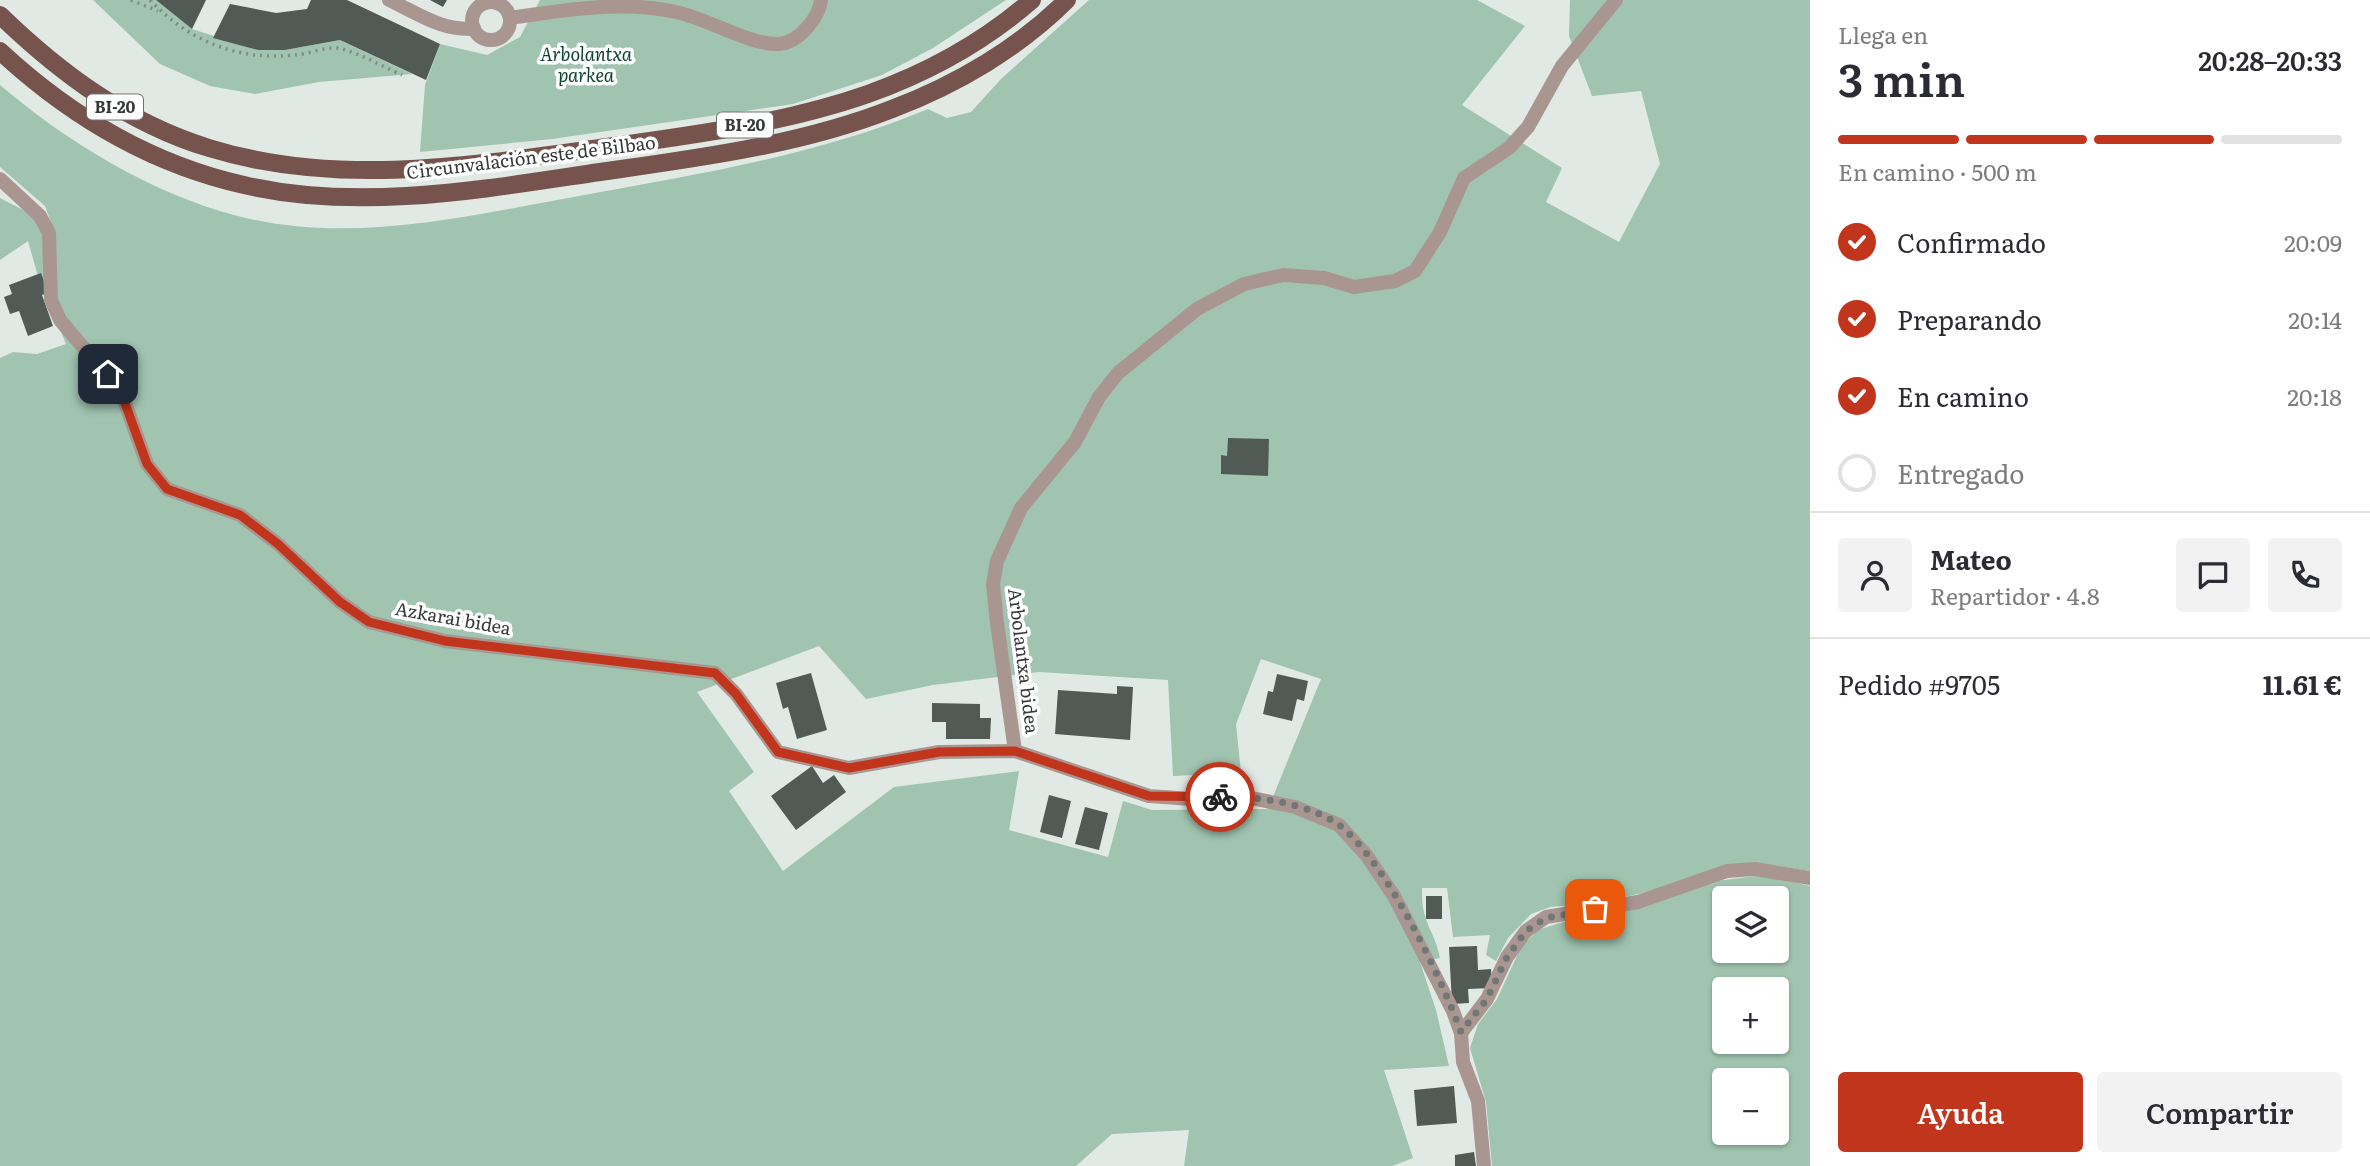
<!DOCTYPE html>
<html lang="es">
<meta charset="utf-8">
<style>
body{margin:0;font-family:Literata,serif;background:#f2f2f3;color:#2b2b33;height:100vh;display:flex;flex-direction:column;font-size:26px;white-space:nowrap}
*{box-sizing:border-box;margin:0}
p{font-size:23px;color:#7c7c81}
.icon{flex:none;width:38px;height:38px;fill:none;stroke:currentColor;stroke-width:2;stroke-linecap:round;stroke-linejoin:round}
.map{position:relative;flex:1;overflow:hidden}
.sheet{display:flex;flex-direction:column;background:#fff;width:560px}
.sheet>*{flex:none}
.fabs{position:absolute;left:1712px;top:886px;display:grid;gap:14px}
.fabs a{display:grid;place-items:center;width:77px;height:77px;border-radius:7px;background:#fff;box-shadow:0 2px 5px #0004;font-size:35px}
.pin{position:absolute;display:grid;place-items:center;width:60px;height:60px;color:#fff;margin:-30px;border-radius:14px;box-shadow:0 4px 10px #0006}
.courier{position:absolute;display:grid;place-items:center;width:70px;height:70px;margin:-35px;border:5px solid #c0351b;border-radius:50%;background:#fff;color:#222;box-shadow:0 2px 9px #0007}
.overview em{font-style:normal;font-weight:600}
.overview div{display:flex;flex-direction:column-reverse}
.overview{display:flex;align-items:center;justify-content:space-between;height:119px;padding:0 28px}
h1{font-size:46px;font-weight:600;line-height:52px}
.bar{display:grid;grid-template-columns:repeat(4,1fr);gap:10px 7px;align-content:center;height:84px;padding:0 28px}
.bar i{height:9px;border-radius:5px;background:#e1e1e2}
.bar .current{background:#c0351b}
.bar p{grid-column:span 4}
.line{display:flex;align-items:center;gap:18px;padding:0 28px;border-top:2px solid #e1e1e2}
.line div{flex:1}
.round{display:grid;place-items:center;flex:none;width:74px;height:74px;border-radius:7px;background:#f2f2f3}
ol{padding:0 28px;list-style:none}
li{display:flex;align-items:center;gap:21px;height:77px}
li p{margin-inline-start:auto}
li .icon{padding:7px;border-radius:50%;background:#c0351b;color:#fff;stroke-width:4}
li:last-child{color:#7c7c81}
li i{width:38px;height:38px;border:4px solid #e1e1e2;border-radius:50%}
.button{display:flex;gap:14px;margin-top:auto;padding:14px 28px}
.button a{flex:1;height:80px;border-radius:7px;background:#c0351b;color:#fff;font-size:28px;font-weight:600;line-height:80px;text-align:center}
.button a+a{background:#f2f2f3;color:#2b2b33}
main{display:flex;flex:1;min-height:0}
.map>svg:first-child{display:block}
</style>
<main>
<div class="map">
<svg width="1810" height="1166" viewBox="0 0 1810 1166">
<rect width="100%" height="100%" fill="#e0e9e4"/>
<g fill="#a0c4b0" fill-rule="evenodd">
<path d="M93,0H156L192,29L258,50H285L340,40L412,74L319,82L255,94L210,86L160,64Z"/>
<path d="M540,0H1006L933,48L882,75L793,104L552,139L420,152L425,85L440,44L487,55L520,37Z"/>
<path d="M1089,0H1477L1525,26L1462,105L1562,168L1546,202L1619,242L1660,164L1641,91L1592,96L1569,36L1570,0H1810V871L1753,862L1639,894L1588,904L1550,907L1531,914L1508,938L1496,961L1486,955L1490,935L1453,937L1447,888H1422C1421,924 1434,928 1440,958L1420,962L1436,1010L1449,1066L1384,1070L1413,1158L1392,1166H1184L1189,1130L1112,1134L1076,1166H0V358L13,352L37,354L66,344L38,276L28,241L0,260V198L52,225L45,206L0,167V85C67,142 149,192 234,215C351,247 475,214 590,194C704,173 821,154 928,109L947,118L971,112L1001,79ZM819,646L866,699L933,685L1039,672L1168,680L1173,776L1241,773L1236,724L1261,659L1321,679L1268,809L1152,810L1123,801L1108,857L1009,830L1019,771L894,787L783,871L729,791L754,772L697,692Z"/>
<path d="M1764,875L1810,886V1166H1492L1486,1102L1470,1048L1478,1024L1497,999L1521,947L1538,930L1553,925L1716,881ZM1724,898H1776V950H1724ZM1724,989H1776V1041H1724ZM1724,1080H1776V1132H1724Z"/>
</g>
<g fill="#525a55">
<path d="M156,0H206L192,29Z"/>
<path d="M311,0H347L440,44L426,80L340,40L285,50H258L213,38L230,4L276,13L307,9Z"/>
<path d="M430,0H447L443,7Z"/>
<path d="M41,273L48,293L42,295L53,326L28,336L19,311L10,314L4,297L12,294L9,285Z"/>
<path d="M1228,438L1269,439L1268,476L1221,474V455L1227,456Z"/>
<path d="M811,673L827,730L797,739L788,707L783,709L776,683Z"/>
<path d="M1277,674L1308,681L1304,701L1297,699L1292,721L1263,714L1268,691L1273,692Z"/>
<path d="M1117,686L1133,687L1130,740L1055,734L1058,690L1117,694Z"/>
<path d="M932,703L980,704V718H991L990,739H946V722H932Z"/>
<path d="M812,766L823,783L834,775L846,792L796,830L771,796Z"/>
<path d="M1049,795L1071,801L1062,838L1040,832Z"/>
<path d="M1085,807L1108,813L1099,850L1075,844Z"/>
<rect x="1426" y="896" width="16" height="23"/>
<path d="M1477,946L1478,970L1491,969L1492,988L1468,989L1469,1003L1452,1004L1449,947Z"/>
<path d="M1454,1086L1457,1123L1417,1126L1414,1090Z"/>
<path d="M1474,1152L1476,1166H1455V1155Z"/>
</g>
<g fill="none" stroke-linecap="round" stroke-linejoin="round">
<g stroke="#838986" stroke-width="3.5" stroke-dasharray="2 5" stroke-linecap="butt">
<path d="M131,0L158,11"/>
<path d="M150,0C189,41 237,61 295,55C309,54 329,45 342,49C362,54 383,67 402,75"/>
</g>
<g stroke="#aa9691" stroke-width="14">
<path d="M389,0C415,12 445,33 474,28"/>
<circle cx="491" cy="21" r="19"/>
<path d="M510,18C564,10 622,0 676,12C706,18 752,46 779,44C798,43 819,18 821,0"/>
<path d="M0,179L40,216L49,233L51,300L60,320L121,392L147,464L167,489L240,515L278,544L340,602L369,622L445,641L715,673L736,694L778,752L849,768L939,752L1015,751L1149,796L1192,799L1242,796L1295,807L1339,825L1367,856L1394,896L1453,1011L1461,1033L1463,1062L1478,1101L1484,1166"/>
<path d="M1015,751L997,623L993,584L997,561L1021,508L1075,442L1099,397L1118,373L1197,309L1244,284L1283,275L1324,278L1354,287L1395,281L1415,271L1440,232L1464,178L1509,148L1528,127L1562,66L1616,0"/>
<path d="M1461,1033L1487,999L1507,957L1526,931L1546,917L1638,902L1727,871L1755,869L1810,878"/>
</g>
<g stroke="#76534c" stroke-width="18">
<path d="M0,15C60,73 127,123 209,148C338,188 476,165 607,147C694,135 785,123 868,94C927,73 985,41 1032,0"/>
<path d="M0,51C70,116 151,164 244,185C360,212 484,189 600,172C698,158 800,145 892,109C956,85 1019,48 1067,0"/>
</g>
</g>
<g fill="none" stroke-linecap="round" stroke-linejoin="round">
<path stroke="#717774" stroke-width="7" stroke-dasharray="0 12.6" d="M1220,797C1254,795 1311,804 1339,825C1386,861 1441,977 1461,1032L1487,999L1507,957L1526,931L1546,918L1595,909"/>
<path stroke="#c0351b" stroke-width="9" d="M108,374L121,392L147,464L167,489L240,515L278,544L340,602L369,622L445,641L715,673L736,694L778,752L849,768L939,752L1015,751L1149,796L1220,797"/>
</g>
<g text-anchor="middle" stroke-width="7" stroke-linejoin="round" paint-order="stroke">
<g fill="#fff" stroke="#727473" stroke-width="2">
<rect x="87" y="94.5" width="56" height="25" rx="5"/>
<rect x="717" y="112.5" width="56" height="25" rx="5"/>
</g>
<g font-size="16" font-weight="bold" fill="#353937">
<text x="115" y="113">BI-20</text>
<text x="745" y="131">BI-20</text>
</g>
<g font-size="18" font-style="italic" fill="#0f452f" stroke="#fff">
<text x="586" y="61">Arbolantxa<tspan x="586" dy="21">parkea</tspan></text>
</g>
<g font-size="18" fill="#353937" stroke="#fff">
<text transform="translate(531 158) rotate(-7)" y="6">Circunvalación este de Bilbao</text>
<text transform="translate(453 619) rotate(10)" y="6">Azkarai bidea</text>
<text transform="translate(1023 661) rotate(83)" y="6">Arbolantxa bidea</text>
</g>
</g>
</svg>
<div class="fabs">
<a><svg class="icon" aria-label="layers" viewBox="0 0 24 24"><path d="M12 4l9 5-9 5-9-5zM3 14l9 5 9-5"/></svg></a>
<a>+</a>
<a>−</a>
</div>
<div class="pin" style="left:1595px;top:909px;background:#ea580c"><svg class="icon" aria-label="bag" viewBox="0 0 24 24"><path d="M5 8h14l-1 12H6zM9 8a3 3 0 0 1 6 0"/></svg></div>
<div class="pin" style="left:108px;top:374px;background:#1f2937"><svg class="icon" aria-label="home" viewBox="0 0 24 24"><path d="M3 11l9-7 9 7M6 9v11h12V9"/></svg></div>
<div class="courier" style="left:1220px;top:797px"><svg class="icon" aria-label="bike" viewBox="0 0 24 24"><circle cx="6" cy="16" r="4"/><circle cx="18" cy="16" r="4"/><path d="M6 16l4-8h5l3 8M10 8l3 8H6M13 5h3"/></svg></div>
</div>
<section class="sheet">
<div class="overview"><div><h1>3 min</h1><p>Llega en</p></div><em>20:28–20:33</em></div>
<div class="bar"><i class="current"></i><i class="current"></i><i class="current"></i><i></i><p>En camino · 500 m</p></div>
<ol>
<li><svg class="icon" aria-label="check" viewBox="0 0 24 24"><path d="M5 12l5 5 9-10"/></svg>Confirmado<p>20:09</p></li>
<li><svg class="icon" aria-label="check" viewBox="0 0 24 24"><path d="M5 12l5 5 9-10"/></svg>Preparando<p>20:14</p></li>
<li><svg class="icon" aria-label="check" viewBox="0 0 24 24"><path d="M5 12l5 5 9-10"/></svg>En camino<p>20:18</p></li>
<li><i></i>Entregado</li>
</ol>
<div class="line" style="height:126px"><a class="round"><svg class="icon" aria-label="person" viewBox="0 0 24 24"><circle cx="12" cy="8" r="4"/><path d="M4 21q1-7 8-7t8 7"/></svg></a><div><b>Mateo</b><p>Repartidor · 4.8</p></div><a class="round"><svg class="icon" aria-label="chat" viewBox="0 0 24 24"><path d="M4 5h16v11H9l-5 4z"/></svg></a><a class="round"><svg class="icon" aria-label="phone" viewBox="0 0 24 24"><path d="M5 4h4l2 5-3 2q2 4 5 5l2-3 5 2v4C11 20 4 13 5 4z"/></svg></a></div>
<div class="line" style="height:91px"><div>Pedido #9705</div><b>11.61 €</b></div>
<div class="button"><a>Ayuda</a><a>Compartir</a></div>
</section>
</main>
